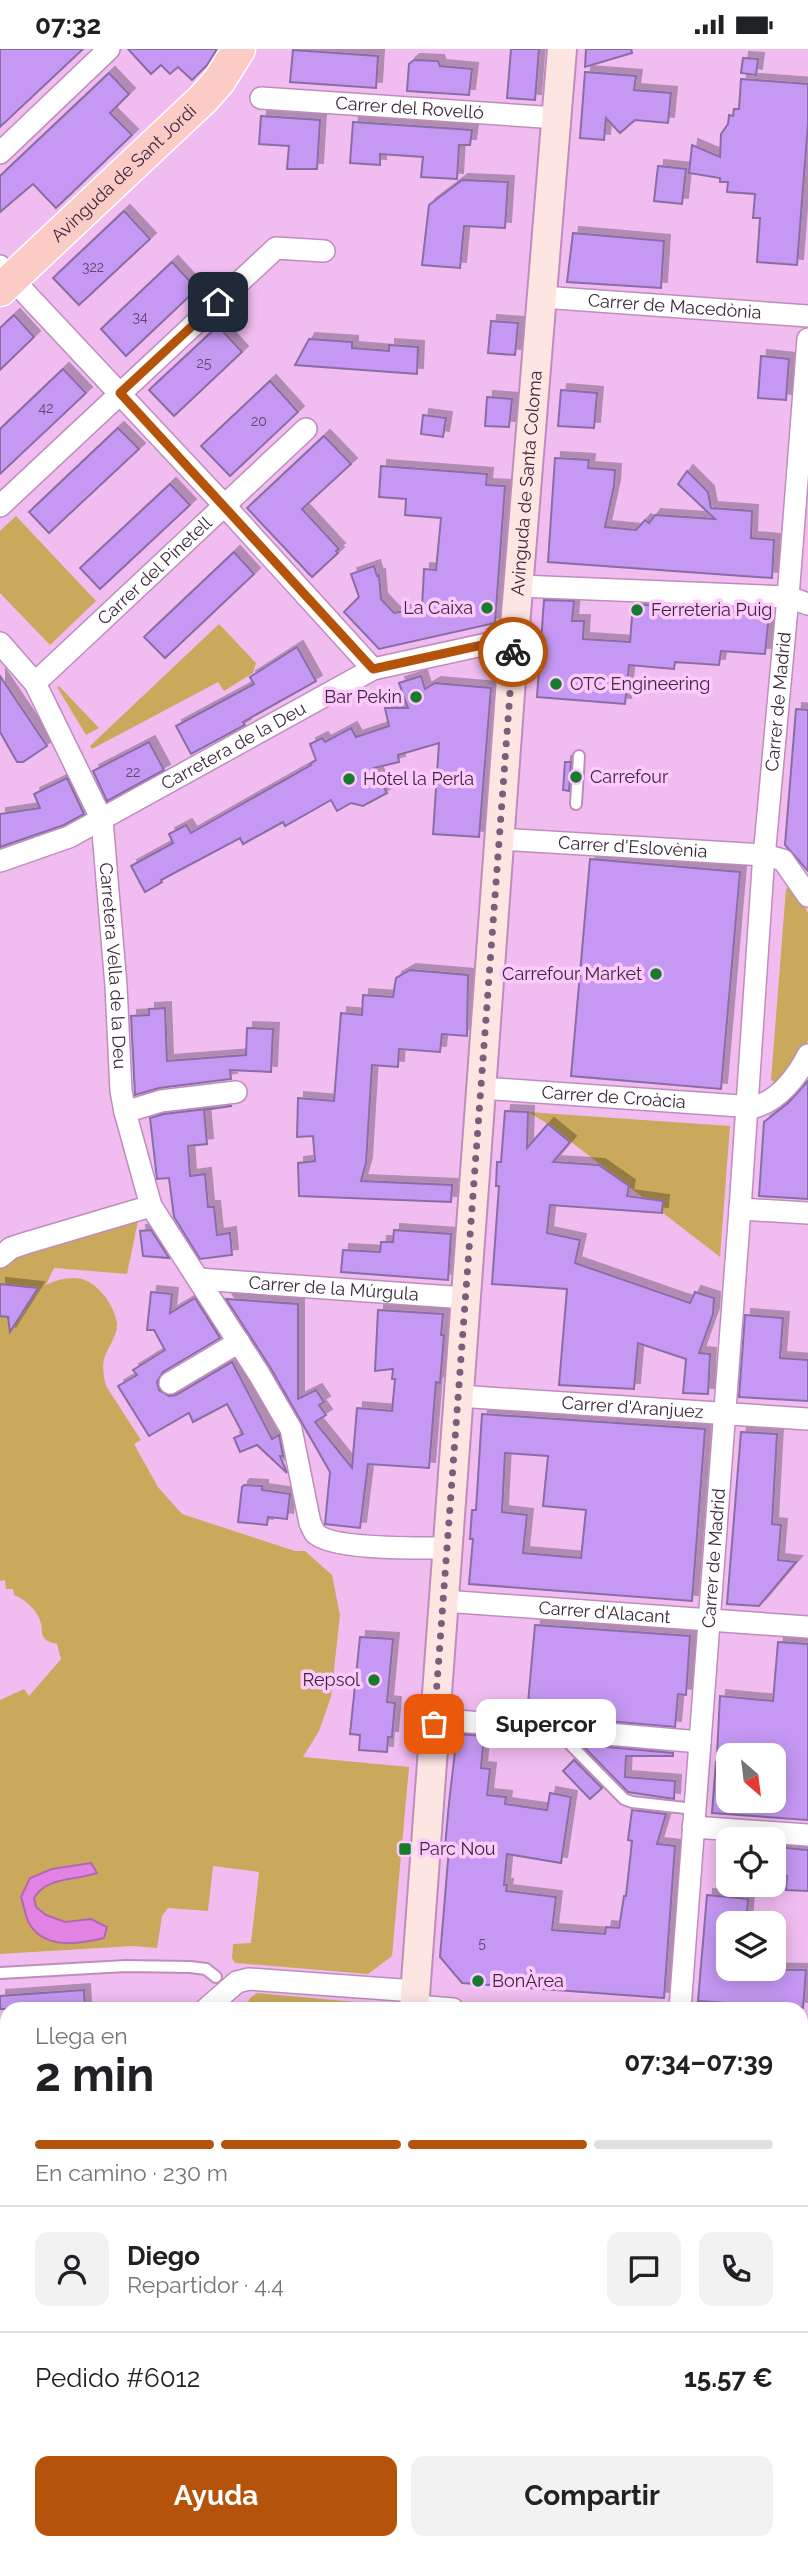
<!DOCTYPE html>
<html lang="es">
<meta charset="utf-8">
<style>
body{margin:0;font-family:Raleway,sans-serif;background:#f2f2f2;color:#202124;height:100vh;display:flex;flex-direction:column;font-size:26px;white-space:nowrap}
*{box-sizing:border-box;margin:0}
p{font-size:23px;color:#757577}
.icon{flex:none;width:38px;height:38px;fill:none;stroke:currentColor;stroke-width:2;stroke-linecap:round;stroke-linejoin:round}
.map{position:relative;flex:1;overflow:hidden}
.panel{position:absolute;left:0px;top:1953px;width:808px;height:548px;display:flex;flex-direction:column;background:#fff;border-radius:21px 21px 0 0;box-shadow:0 4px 18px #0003}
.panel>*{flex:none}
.needle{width:46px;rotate:152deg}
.controls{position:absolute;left:716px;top:1694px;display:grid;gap:14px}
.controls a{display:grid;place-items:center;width:70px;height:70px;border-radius:14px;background:#fff;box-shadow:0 4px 18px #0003;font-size:35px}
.pin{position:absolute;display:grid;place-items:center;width:60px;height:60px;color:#fff;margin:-30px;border-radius:14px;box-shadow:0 4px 10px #0006}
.courier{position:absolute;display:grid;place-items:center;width:70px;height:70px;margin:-35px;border:5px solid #b45309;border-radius:50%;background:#fff;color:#222;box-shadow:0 2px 9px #0007}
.bubble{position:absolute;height:49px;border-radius:14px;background:#fff;box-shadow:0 4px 18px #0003;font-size:23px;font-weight:700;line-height:49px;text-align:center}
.headline em{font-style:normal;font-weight:700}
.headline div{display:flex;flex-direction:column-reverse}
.headline{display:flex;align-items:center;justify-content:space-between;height:119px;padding:0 35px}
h1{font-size:46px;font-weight:700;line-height:52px}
.bar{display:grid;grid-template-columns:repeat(4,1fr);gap:10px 7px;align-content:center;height:84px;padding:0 35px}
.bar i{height:9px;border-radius:5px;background:#e0e0e0}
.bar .active{background:#b45309}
.bar p{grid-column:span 4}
.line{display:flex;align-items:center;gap:18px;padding:0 35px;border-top:2px solid #e0e0e0}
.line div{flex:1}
.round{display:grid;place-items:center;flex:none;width:74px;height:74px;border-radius:14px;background:#f2f2f2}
.cta{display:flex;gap:14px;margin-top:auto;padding:14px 35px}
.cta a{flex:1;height:80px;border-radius:14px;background:#b45309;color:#fff;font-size:28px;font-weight:700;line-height:80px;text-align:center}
.cta a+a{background:#f2f2f2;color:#202124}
.status{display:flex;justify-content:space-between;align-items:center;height:49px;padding:0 35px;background:#fff;direction:ltr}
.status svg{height:19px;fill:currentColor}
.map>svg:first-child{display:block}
</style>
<div class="status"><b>07:32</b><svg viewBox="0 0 49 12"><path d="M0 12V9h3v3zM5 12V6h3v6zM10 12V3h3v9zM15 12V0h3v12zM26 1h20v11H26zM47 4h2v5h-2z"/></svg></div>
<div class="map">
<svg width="808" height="2500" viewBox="0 0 808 2500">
<defs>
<filter id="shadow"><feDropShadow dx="6" dy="-6" stdDeviation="0" flood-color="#0004"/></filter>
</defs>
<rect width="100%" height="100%" fill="#f1bdf1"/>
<path fill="#e7aee7" d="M808,2194V2500H575V2494H802V2199Z"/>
<g fill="#caa95c">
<path d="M16,467L96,552L50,596L0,544V482Z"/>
<path d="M219,575L256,614L253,624L224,642L218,633L92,700L90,697Z"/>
<path d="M59,637L99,679L86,686L57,638Z"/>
<path d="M793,835L808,864V991L805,1000L778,1035L771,1031L786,840Z"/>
<path d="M528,1063L730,1077L720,1208L548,1075Z"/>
<path d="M139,1167L127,1225L54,1219L46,1236C56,1231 70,1227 82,1230C100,1235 115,1259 117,1274C118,1287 107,1299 104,1310C102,1319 104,1329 106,1337L141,1391L134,1395L158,1438L182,1465L295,1502H305L332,1526L340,1566L331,1648L319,1682L303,1708L409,1718L392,1907L368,1925L235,1914L232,1909L233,1895L251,1894L259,1823L213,1817L208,1862L168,1859L162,1867L157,1899L133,1897L0,1905V1651L24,1640L29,1647L61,1610L57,1595C53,1594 49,1593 46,1591C40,1586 43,1581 41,1575C39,1563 25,1550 14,1546L13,1540H6L5,1531L0,1532V1197Z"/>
<path d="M257,1944L377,1955L382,1960H247L246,1957L250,1949Z"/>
</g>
<path fill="#e283e4" stroke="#b068b2" stroke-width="2" d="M91,1814L97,1824C75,1832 47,1827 34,1849L36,1858L46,1866L65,1873L91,1870L107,1878L104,1889C80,1895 44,1901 29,1874C25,1867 24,1856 21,1848L30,1829L52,1820Z"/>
<g fill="#c598f3" stroke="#896da5" stroke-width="2" fill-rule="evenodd" filter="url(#shadow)">
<path d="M0,0H83L0,78Z"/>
<path d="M128,0H217L207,16L192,31L178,18L170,25L161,16L151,25Z"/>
<path d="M511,0H539L535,51L507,49Z"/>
<path d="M586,0H631L632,4L585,18Z"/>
<path d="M293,1L378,7L376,39L290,33Z"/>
<path d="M743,9L758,10L756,26L741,24Z"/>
<path d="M414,11L438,12L440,17L472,20L469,46L407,42L409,15Z"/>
<path d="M585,23L636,27L634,41L671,44L668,74L635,71L620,84L606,69L604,91L580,89Z"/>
<path d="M109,24L129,45L110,64L132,86L56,159L33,135L0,163V127Z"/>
<path d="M741,30L808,35V75L797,216L757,213L760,169H753L755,145L727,143L728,133H720V129L689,124L692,96L720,108L721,85L728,75L729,66L733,67L734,60H739Z"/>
<path d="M261,67L320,71L317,120H287L289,97L259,95Z"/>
<path d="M353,73L472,81L470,96H459L457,130L421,128L423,108L380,105V116L350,114Z"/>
<path d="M658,117L686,120L682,155L654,152Z"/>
<path d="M462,131L508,133L505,179L464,177L460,219L422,216L429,156Z"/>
<path d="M124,162L150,190L79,256L53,229Z"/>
<path d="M573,184L664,192L661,239L567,233Z"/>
<path d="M172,213L197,240L126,307L101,280Z"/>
<path d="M14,266L34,288L0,321V279Z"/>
<path d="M491,272L518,274L515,306L488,304Z"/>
<path d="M218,277L242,303L174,367L149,341Z"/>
<path d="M309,290L352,293V299L389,302V296L418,298L417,325L295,316Z"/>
<path d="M761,307L789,310L786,351L758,349Z"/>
<path d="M63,320L86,344L0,425V380Z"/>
<path d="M270,332L298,363L230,427L201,397Z"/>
<path d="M561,341L597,344L594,379L558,377Z"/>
<path d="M487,348L512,350L509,378L485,377Z"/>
<path d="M423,366L446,369L443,388L421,385Z"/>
<path d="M118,379L139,400L49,484L29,463Z"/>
<path d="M324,387L351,415L302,460L339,500L336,502L338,504L312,528L247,459Z"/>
<path d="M555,409L589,411L588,419L615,421L614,437L605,478L636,481L645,471L649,474L655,466L715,470L678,435L687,422L708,443L711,459L752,462L751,489L774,491L772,529L548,513Z"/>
<path d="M381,417L487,425L486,436L505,437L495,574L379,600L344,563L359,548L351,525L374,517L377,527L379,526L381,550L394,564L422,559L424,520L436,521L441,469L405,466L406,450L379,448Z"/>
<path d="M170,435L190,456L100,540L80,519Z"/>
<path d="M234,503L254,525L165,609L144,588Z"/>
<path d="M544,551L574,552L572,572H584L583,590L630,593L633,555L769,565L765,605L721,602L719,616L675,613L674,620L629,616L625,655L537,648Z"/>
<path d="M297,598L316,632L243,673L245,676L191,705L176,677L254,635L250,628Z"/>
<path d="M0,627L47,697L23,713H17L0,683Z"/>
<path d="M421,627L425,640L435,634L491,639L479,788L433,785L439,694L398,706L399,713L374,719L387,744L363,757L351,754L337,762L331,751L285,777L283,773L243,795L240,789L161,831L162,833L145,843L131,817L173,794L169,785L186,776L191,784L311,716L310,715L316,711L310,695L322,689L325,693L351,679L356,688L389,677L385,659H408L399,634Z"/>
<path d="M796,660L808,661V822L785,796Z"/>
<path d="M149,693L164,721L107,752L93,722Z"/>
<path d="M565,713H571L569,742L563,741Z"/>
<path d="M67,729L84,765L64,776L0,798V765L40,759L34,745Z"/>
<path d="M590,810L740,823L721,1040L571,1027Z"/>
<path d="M410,921L468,926L467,987L442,985L440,1003L399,1000L398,1018L372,1016L366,1114L361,1132L452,1136L451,1153L299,1147L298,1114L315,1112L313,1087L297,1088L298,1049L334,1052L341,964L362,966L363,946L393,948L396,929Z"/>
<path d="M165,959L167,1012L246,1006L247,979L273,980L271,1023L230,1021L231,1030L159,1039L135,1046L131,967L149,966V960Z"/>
<path d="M808,1032V1150L759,1147L764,1073L788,1054Z"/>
<path d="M232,1057L204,1061L207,1095L188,1097L190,1127L205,1125L208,1158H214L217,1186L230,1184L232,1206L200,1210L174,1168L169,1129L157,1130L150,1069L164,1065Z"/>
<path d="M505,1062L528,1063L527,1099L548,1075L570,1093L553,1113L599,1116L629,1137L627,1147L663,1152L662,1164L550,1156L547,1184L580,1191L575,1214L690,1254L695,1243L714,1249L713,1265L699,1304L710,1305L708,1345L683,1344L686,1310L638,1294L634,1340L559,1336L567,1240L492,1235L499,1137H496L497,1113H501Z"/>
<path d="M151,1181L169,1209L143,1207L140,1182Z"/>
<path d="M394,1181L451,1185L448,1231L341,1223L343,1201L380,1203L381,1193H393Z"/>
<path d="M0,1235L38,1239L10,1283L8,1268L0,1267Z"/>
<path d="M151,1243L172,1245L170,1264L195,1249L220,1289L163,1323L157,1333L159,1341L169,1347L176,1346L232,1313L272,1390L279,1386L283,1407H280L287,1424L257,1396L240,1403L234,1389L243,1385L227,1355L193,1373L189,1364L149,1387L118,1337L137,1326L133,1321L165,1301L154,1281H147Z"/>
<path d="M226,1250L298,1255V1350L316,1341L324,1353L319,1356L326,1366L315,1373L352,1419L357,1359L392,1362L395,1330H392L393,1320L375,1322L378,1261L443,1265L441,1286H444L440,1334L436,1333L429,1419L368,1415L360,1479L325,1475L330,1423L270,1318Z"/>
<path d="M745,1266L783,1269L780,1309L808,1311V1352L739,1348Z"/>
<path d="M482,1365L705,1380L692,1552L469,1535L473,1490H470L472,1461H476ZM505,1404L548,1407L543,1457L586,1461L581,1509L523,1504L527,1466L502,1463Z"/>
<path d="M741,1383L777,1385L772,1475L781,1476L778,1511L796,1513L759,1557L727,1555Z"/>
<path d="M244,1436L262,1437V1441L290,1445L287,1470L268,1468L267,1476L238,1473L242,1438Z"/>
<path d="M535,1576L690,1587L686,1646L678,1645L675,1678L527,1665Z"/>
<path d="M360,1588L393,1590L387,1653L395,1654L392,1688H388L387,1703L359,1701L360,1686L350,1685Z"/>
<path d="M778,1593L808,1595V1771L712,1764L716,1713H728V1752H774V1706H717L720,1647L773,1652Z"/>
<path d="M457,1685L484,1687L481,1719L490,1720L487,1746L506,1748L505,1755L547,1761L550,1744L571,1748L561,1814L507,1805L504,1836H507L506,1842L556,1848L552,1881L605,1885L606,1878L619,1879L624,1847H626L632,1792L628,1791L632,1761L666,1765L657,1795L675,1797L664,1949L462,1934L440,1908L449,1799L445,1798L449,1754Z"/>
<path d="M585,1696L673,1704V1707H626L625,1728L675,1732L674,1750L628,1743L585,1699Z"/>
<path d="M574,1711L602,1739L590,1750L563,1722Z"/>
<path d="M774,1798L808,1801V1842L786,1841L787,1827L774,1826Z"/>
<path d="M707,1846L748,1850L746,1874H728V1920L806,1921L803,1959L698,1952Z"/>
<path d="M84,1941L85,1960H0V1947Z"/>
</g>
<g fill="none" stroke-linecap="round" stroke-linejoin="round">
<defs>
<g id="service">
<path d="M576,755L579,707"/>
<path d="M558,1683L624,1750L632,1753L694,1760"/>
<path d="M0,1924L126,1917L190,1918L206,1920L216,1928"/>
</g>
<g id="minor">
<path id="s1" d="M261,49L557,69"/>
<path d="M0,104L109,0"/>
<path d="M0,217L224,456L373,620"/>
<path id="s2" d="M542,248L808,267"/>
<path d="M0,457L276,199L324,202"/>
<path d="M519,537L788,548L808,555"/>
<path id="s3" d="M0,594L35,634L102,771L116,937L121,1042L125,1063L151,1157L259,1325L291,1380L310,1474C311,1476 314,1483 315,1484C331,1501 422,1499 447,1499"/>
<path id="s4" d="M35,634L306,380"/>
<path id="s5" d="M500,790L765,806L783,811L808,847"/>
<path id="s6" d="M0,812L69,788L373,620L514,589"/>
<path id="s7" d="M481,1039L755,1058C779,1051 797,1028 808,1006"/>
<path d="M125,1063L161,1052L236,1043"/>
<path d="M740,1160L808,1164"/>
<path d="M0,1208L11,1199L26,1194L151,1157"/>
<path id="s8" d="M199,1230L466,1249"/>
<path d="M170,1334L239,1293"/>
<path id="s9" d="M458,1347L808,1370"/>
<path id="s10" d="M444,1552L808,1578"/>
<path d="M435,1670L700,1693"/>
<path d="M693,1778L808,1786"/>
<path d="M415,1957L453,1960"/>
<path d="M206,1960L237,1933L249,1930L415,1942"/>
<path id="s11" d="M680,1960L740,1160L763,819L788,548L808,290"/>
<path d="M802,1987L808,1988"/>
<path d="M0,2139L7,2133"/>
<path d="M0,2401H7"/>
<path d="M58,2500L59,2494"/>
<path d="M551,2500V2494"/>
</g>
<g id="secondary">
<path id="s12" d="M414,1960L514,589L562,0"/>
<path d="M373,2500V2494"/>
</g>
<g id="primary">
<path id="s13" d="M0,241L203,50L219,32L239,0"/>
</g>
</defs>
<use href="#service" stroke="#be8dbe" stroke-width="14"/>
<use href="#minor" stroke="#be8dbe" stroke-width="24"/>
<use href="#secondary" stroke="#be8dbe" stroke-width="32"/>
<use href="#primary" stroke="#fff" stroke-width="35"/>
<use href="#service" stroke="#fff" stroke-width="10"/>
<use href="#minor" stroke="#fff" stroke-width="21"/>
<use href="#secondary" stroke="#fde5e2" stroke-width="28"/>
<use href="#primary" stroke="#fbcbc6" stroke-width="32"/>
</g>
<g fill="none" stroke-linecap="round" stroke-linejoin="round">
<path stroke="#7c5d7c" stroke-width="7" stroke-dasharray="0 12.6" d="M434,1675L513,603"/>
<path stroke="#b45309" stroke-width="9" d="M218,253L120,344L373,620L514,589L513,603"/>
</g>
<g fill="#177b2d" stroke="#fecafe" stroke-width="2.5">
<circle cx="487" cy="559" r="7"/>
<circle cx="637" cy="561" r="7"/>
<circle cx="556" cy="635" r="7"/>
<circle cx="416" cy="648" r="7"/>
<circle cx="576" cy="728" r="7"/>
<circle cx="349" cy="730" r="7"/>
<circle cx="656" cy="925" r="7"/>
<circle cx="374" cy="1631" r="7"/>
<rect x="398" y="1793" width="14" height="14" rx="3.5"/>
<circle cx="478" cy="1932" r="7"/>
</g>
<g text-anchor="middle" stroke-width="7" stroke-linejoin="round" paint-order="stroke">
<g font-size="14" fill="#5f456a">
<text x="93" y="223">322</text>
<text x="140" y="273">34</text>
<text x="204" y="319">25</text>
<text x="46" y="364">42</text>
<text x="259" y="377">20</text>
<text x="133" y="728">22</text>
<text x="482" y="1899">5</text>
</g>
<g font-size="18" fill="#3d293d" stroke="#fecafe">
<text dy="6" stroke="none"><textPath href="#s1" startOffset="149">Carrer del Rovelló</textPath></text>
<text dy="6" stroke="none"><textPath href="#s13" startOffset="170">Avinguda de Sant Jordi</textPath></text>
<text dy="6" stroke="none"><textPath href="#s2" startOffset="133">Carrer de Macedònia</textPath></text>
<text dy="6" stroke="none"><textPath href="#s12" startOffset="1530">Avinguda de Santa Coloma</textPath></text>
<text dy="6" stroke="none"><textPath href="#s4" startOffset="164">Carrer del Pinetell</textPath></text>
<text dy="6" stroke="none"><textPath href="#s11" startOffset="1311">Carrer de Madrid</textPath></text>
<text dy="6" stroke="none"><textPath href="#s6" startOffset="261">Carretera de la Deu</textPath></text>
<text dy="6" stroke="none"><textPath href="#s5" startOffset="133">Carrer d'Eslovènia</textPath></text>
<text dy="6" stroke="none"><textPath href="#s3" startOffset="352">Carretera Vella de la Deu</textPath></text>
<text dy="6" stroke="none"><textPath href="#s7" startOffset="133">Carrer de Croàcia</textPath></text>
<text dy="6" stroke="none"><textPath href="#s8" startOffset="135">Carrer de la Múrgula</textPath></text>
<text dy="6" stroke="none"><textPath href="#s9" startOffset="175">Carrer d'Aranjuez</textPath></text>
<text dy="6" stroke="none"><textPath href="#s11" startOffset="452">Carrer de Madrid</textPath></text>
<text dy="6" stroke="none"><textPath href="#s10" startOffset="161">Carrer d'Alacant</textPath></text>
</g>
<g font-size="18" fill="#3d293d" stroke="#fecafe" text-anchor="start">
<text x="473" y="565" text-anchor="end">La Caixa</text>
<text x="651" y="567">Ferreteria Puig</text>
<text x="570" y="641">OTC Engineering</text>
<text x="402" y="654" text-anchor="end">Bar Pekin</text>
<text x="590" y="734">Carrefour</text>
<text x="363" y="736">Hotel la Perla</text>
<text x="642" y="931" text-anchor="end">Carrefour Market</text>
<text x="360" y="1637" text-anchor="end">Repsol</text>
<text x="419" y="1806">Parc Nou</text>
<text x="492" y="1938">BonÀrea</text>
</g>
</g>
</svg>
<div class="controls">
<a><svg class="needle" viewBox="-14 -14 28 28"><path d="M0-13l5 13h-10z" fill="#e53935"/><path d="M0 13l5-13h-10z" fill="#757577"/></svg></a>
<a><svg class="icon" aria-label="locate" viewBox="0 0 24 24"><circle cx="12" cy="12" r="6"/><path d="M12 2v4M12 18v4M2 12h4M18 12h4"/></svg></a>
<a><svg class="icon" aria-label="layers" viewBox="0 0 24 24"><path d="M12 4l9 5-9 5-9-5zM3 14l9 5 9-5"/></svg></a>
</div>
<div class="pin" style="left:434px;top:1675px;background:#ea580c"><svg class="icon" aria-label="bag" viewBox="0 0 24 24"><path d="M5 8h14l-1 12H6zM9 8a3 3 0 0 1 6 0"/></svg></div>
<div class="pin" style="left:218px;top:253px;background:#1f2937"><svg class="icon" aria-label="home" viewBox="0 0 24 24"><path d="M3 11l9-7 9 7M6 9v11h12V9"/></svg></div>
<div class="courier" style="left:513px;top:603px"><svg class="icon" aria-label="bike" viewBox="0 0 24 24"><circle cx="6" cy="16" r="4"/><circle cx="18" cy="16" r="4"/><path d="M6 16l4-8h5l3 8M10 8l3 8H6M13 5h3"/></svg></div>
<div class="bubble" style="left:476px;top:1650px;width:140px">Supercor</div>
<section class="panel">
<div class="headline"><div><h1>2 min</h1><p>Llega en</p></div><em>07:34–07:39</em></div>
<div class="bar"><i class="active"></i><i class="active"></i><i class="active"></i><i></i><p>En camino · 230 m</p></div>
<div class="line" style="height:126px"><a class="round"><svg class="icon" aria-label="person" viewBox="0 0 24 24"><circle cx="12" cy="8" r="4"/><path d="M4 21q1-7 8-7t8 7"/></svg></a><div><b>Diego</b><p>Repartidor · 4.4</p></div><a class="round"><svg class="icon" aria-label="chat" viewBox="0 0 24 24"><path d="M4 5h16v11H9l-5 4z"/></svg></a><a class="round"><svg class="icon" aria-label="phone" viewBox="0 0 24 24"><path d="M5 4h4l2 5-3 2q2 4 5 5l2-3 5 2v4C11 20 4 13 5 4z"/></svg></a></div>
<div class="line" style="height:91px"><div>Pedido #6012</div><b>15.57 €</b></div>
<div class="cta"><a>Ayuda</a><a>Compartir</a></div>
</section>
</div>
